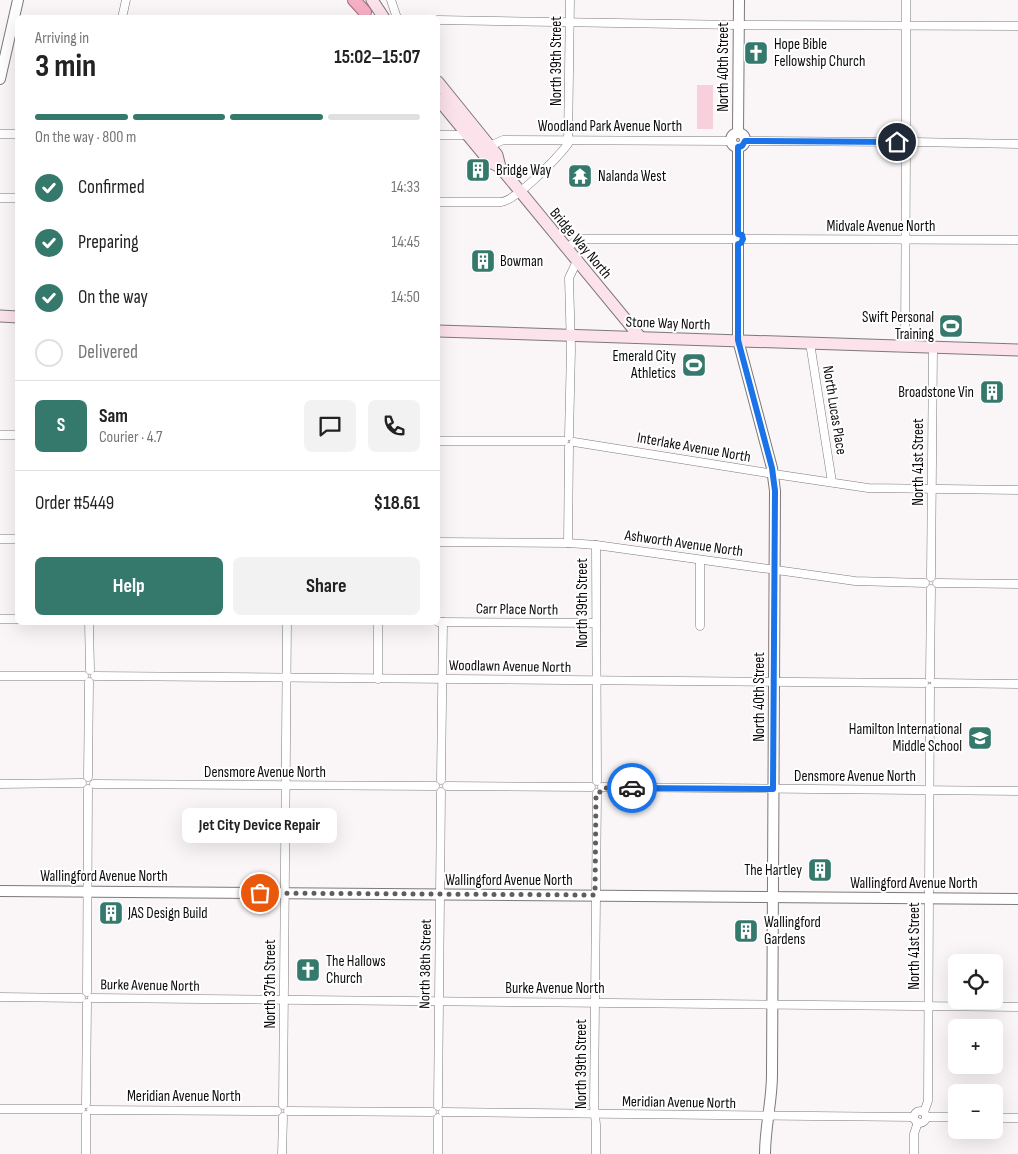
<!DOCTYPE html>
<meta charset="utf-8">
<style>
body{margin:0;font-family:"Sofia Sans Condensed",sans-serif;background:#f2f2f2;color:#222;height:100vh;display:flex;flex-direction:column;font-size:19px;white-space:nowrap}
*{box-sizing:border-box;margin:0}
p{font-size:16px;color:#767676}
.icon{flex:none;width:28px;height:28px;fill:none;stroke:currentColor;stroke-width:2;stroke-linecap:round;stroke-linejoin:round}
.map{position:relative;flex:1;overflow:hidden}
.drawer{position:absolute;left:15px;top:15px;width:425px;height:610px;display:flex;flex-direction:column;background:#fff;border-radius:8px;box-shadow:0 5px 20px #0002}
.drawer>*{flex:none}
.fabs{position:absolute;left:948px;top:954px;display:grid;gap:10px}
.fabs a{display:grid;place-items:center;width:55px;height:55px;border-radius:8px;background:#fff;box-shadow:0 5px 20px #0002;font-size:25px}
.pin{position:absolute;display:grid;place-items:center;width:42px;height:42px;color:#fff;margin:-21px;border:2px solid #fff;border-radius:50%;box-shadow:0 1px 5px #0007}
.courier{position:absolute;display:grid;place-items:center;width:50px;height:50px;margin:-25px;border:4px solid #1a73e8;border-radius:50%;background:#fff;color:#222;box-shadow:0 1px 6px #0007}
.bubble{position:absolute;height:35px;border-radius:8px;background:#fff;box-shadow:0 5px 20px #0002;font-size:16px;font-weight:700;line-height:35px;text-align:center}
.overview em{font-style:normal;font-weight:700}
.overview div{display:flex;flex-direction:column-reverse}
.overview{display:flex;align-items:center;justify-content:space-between;height:85px;padding:0 20px}
h1{font-size:32px;font-weight:700;line-height:38px}
.bar{display:grid;grid-template-columns:repeat(4,1fr);gap:8px 5px;align-content:center;height:60px;padding:0 20px}
.bar i{height:6px;border-radius:4px;background:#e0e0e0}
.bar .selected{background:#34796c}
.bar p{grid-column:span 4}
.line{display:flex;align-items:center;gap:12px;padding:0 20px;border-top:1px solid #e0e0e0}
.line div{flex:1}
.round{display:grid;place-items:center;flex:none;width:52px;height:52px;border-radius:8px;background:#f2f2f2}
ol{padding:0 20px;list-style:none}
li{display:flex;align-items:center;gap:15px;height:55px}
li p{margin-inline-start:auto}
li .icon{padding:5px;border-radius:50%;background:#34796c;color:#fff;stroke-width:4}
li:last-child{color:#767676}
li i{width:28px;height:28px;border:2px solid #e0e0e0;border-radius:50%}
.action{display:flex;gap:10px;margin-top:auto;padding:10px 20px}
.action a{flex:1;height:58px;border-radius:8px;background:#34796c;color:#fff;font-size:20px;font-weight:700;line-height:58px;text-align:center}
.action a+a{background:#f2f2f2;color:#222}
.map>svg:first-child{display:block}
</style>
<div class="map">
<svg width="1018" height="1154" viewBox="0 0 1018 1154">
<rect width="100%" height="100%" fill="#faf6f7"/>
<rect fill="#f8d0db" x="697" y="85" width="16" height="44"/>
<g fill="none" stroke-linecap="round" stroke-linejoin="round">
<defs>
<g id="minor">
<path d="M391,0L397,18"/>
<path d="M122,18L126,0"/>
<path d="M438,20L739,25L1018,26"/>
<path d="M906,133V0"/>
<circle cx="906" cy="142" r="8"/>
<path d="M0,134H18"/>
<path d="M438,135H467"/>
<path d="M745,141L898,142"/>
<path d="M914,142L1018,144"/>
<path d="M490,146L503,140L731,141"/>
<path d="M0,198H18"/>
<path d="M438,202H501C517,200 557,158 568,144L570,0"/>
<path d="M743,239L1018,240"/>
<path d="M567,248L576,241L581,239H733"/>
<path d="M810,343L832,482"/>
<path d="M905,346L906,150"/>
<path d="M0,435H18"/>
<path d="M569,436L571,349L569,278L577,261"/>
<path d="M438,441H564"/>
<path d="M574,442L774,474L868,488L1018,490"/>
<path d="M0,539H18"/>
<path d="M438,542L568,543L596,545L855,581L925,583"/>
<path d="M568,543L569,447"/>
<path d="M596,545L597,781"/>
<path d="M931,577L933,347"/>
<path d="M937,583L1018,584"/>
<path d="M0,619H18"/>
<path d="M89,622L90,670"/>
<path d="M438,622L596,623"/>
<path d="M700,626V560"/>
<path d="M0,676H84"/>
<path d="M95,676L924,683"/>
<path d="M930,678L931,589"/>
<path d="M378,679V622"/>
<path d="M935,683L1018,684"/>
<path d="M88,777L89,682"/>
<path d="M441,780L443,622"/>
<path d="M0,784L82,783"/>
<path d="M94,784L435,786"/>
<path d="M447,786L591,787"/>
<path d="M602,787L1018,791"/>
<path d="M87,992L88,789"/>
<path d="M0,997L81,998"/>
<path d="M92,998L1018,1007"/>
<path d="M86,1104L87,1003"/>
<path d="M283,1105L287,622"/>
<path d="M438,1106L441,792"/>
<path d="M0,1109H81"/>
<path d="M91,1110L277,1111"/>
<path d="M288,1111L432,1112"/>
<circle cx="920" cy="1117" r="6"/>
<path d="M443,1112L914,1117"/>
<path d="M924,1112L928,1101L930,688"/>
<path d="M86,1115V1154"/>
<path d="M926,1117H956"/>
<path d="M994,1118H1018"/>
<path d="M282,1154L283,1117"/>
<path d="M438,1154V1118"/>
<path d="M596,1154V1125L594,1105L597,793"/>
<path d="M914,1154V1134L918,1122"/>
</g>
<g id="tertiary">
<path d="M0,79L18,0"/>
<path d="M738,133L739,0"/>
<circle cx="738" cy="140" r="7"/>
<path d="M738,147V234"/>
<path d="M738,244V340L772,468L775,491L772,1075C772,1101 765,1127 765,1154"/>
<path d="M0,891L1018,899"/>
</g>
<g id="secondary">
<path d="M372,0L384,18"/>
<path d="M438,82L497,155L500,167"/>
<path d="M438,99L490,162L500,167L640,337"/>
<path d="M0,316L18,317"/>
<path d="M438,331L1018,350"/>
</g>
<path id="trunk" d="M354,0L365,12"/>
</defs>
<use href="#minor" stroke="#7d797a" stroke-width="9"/>
<use href="#tertiary" stroke="#7d797a" stroke-width="12"/>
<use href="#secondary" stroke="#7d797a" stroke-width="13"/>
<use href="#trunk" stroke="#a36a7b" stroke-width="14"/>
<use href="#minor" stroke="#fff" stroke-width="8"/>
<use href="#tertiary" stroke="#fff" stroke-width="10"/>
<use href="#secondary" stroke="#fce2ea" stroke-width="11"/>
<use href="#trunk" stroke="#f6b0c6" stroke-width="12"/>
</g>
<g fill="none" stroke-linecap="round" stroke-linejoin="round">
<path stroke="#5f5d5e" stroke-width="5" stroke-dasharray="0 9" d="M260,893L595,895L596,793L600,792L602,788H632"/>
<path stroke="#1a73e8" stroke-width="6" d="M632,788L773,789L775,491L772,468L738,340V244L741,243L743,239L742,235L738,234V147L742,146L745,141H747L897,142"/>
</g>
<defs>
<symbol id="church-square" viewBox="-11 -11 22 22"><rect x="-9" y="-9" width="18" height="18" rx="4" fill="#34796c" stroke="#fff"/><path d="M-1.2-6h2.4v3.5h3.3v2.4h-3.3V6h-2.4V-.1h-3.3v-2.4h3.3Z" fill="#fff"/></symbol>
<symbol id="building-square" viewBox="-11 -11 22 22"><rect x="-9" y="-9" width="18" height="18" rx="4" fill="#34796c" stroke="#fff"/><path d="M-4-6H4V6H1V3H-1V6H-4ZM-2.5-4.3h1.7v1.8h-1.7ZM.8-4.3h1.7v1.8H.8ZM-2.5-1h1.7V.8h-1.7ZM.8-1h1.7V.8H.8Z" fill="#fff"/></symbol>
<symbol id="temple-square" viewBox="-11 -11 22 22"><rect x="-9" y="-9" width="18" height="18" rx="4" fill="#34796c" stroke="#fff"/><path d="M0-6L5-2H3V0L6.5 2.5H4V6H1.5V3h-3V6H-4V2.5H-6.5L-3 0V-2H-5Z" fill="#fff"/></symbol>
<symbol id="stadium-square" viewBox="-11 -11 22 22"><rect x="-9" y="-9" width="18" height="18" rx="4" fill="#34796c" stroke="#fff"/><path d="M0-5a6.5 5 0 1 0 0 10a6.5 5 0 1 0 0-10ZM-3.5-1.8h7v3.6h-7Z" fill="#fff"/></symbol>
<symbol id="school-square" viewBox="-11 -11 22 22"><rect x="-9" y="-9" width="18" height="18" rx="4" fill="#34796c" stroke="#fff"/><path d="M0-5L7-2L0 1L-7-2ZM-4 1L0 2.5L4 1V4Q0 6-4 4Z" fill="#fff"/></symbol>
</defs>
<g fill-rule="evenodd">
<use href="#church-square" x="742" y="39" width="28" height="28"/>
<use href="#building-square" x="464" y="156" width="28" height="28"/>
<use href="#temple-square" x="566" y="162" width="28" height="28"/>
<use href="#building-square" x="469" y="247" width="28" height="28"/>
<use href="#stadium-square" x="937" y="312" width="28" height="28"/>
<use href="#stadium-square" x="680" y="351" width="28" height="28"/>
<use href="#building-square" x="978" y="378" width="28" height="28"/>
<use href="#school-square" x="966" y="724" width="28" height="28"/>
<use href="#building-square" x="806" y="856" width="28" height="28"/>
<use href="#building-square" x="97" y="899" width="28" height="28"/>
<use href="#building-square" x="732" y="917" width="28" height="28"/>
<use href="#church-square" x="294" y="956" width="28" height="28"/>
</g>
<g text-anchor="middle" stroke-width="4" stroke-linejoin="round" paint-order="stroke">
<g font-size="15" fill="#0c0b0b" stroke="#fff" text-anchor="start">
<text x="774" y="49">Hope Bible<tspan x="774" dy="17">Fellowship Church</tspan></text>
<text x="496" y="175">Bridge Way</text>
<text x="598" y="181">Nalanda West</text>
<text x="500" y="266">Bowman</text>
<text x="934" y="322" text-anchor="end">Swift Personal<tspan x="934" dy="17">Training</tspan></text>
<text x="676" y="361" text-anchor="end">Emerald City<tspan x="676" dy="17">Athletics</tspan></text>
<text x="974" y="397" text-anchor="end">Broadstone Vin</text>
<text x="962" y="734" text-anchor="end">Hamilton International<tspan x="962" dy="17">Middle School</tspan></text>
<text x="802" y="875" text-anchor="end">The Hartley</text>
<text x="128" y="918">JAS Design Build</text>
<text x="764" y="927">Wallingford<tspan x="764" dy="17">Gardens</tspan></text>
<text x="326" y="966">The Hallows<tspan x="326" dy="17">Church</tspan></text>
</g>
<g font-size="15" fill="#0c0b0b" stroke="#fff">
<text transform="translate(556 61) rotate(-90)" y="5">North 39th Street</text>
<text transform="translate(723 67) rotate(-90)" y="5">North 40th Street</text>
<text x="610" y="131">Woodland Park Avenue North</text>
<text x="881" y="231">Midvale Avenue North</text>
<text transform="translate(581 243) rotate(50)" y="5">Bridge Way North</text>
<text transform="translate(668 323) rotate(2)" y="5">Stone Way North</text>
<text transform="translate(835 410) rotate(81)" y="5">North Lucas Place</text>
<text transform="translate(694 447) rotate(10)" y="5">Interlake Avenue North</text>
<text transform="translate(918 462) rotate(-90)" y="5">North 41st Street</text>
<text transform="translate(684 543) rotate(8)" y="5">Ashworth Avenue North</text>
<text transform="translate(582 603) rotate(-90)" y="5">North 39th Street</text>
<text transform="translate(517 609) rotate(1)" y="5">Carr Place North</text>
<text transform="translate(510 666) rotate(1)" y="5">Woodlawn Avenue North</text>
<text transform="translate(759 697) rotate(-90)" y="5">North 40th Street</text>
<text x="265" y="777">Densmore Avenue North</text>
<text x="855" y="781">Densmore Avenue North</text>
<text x="104" y="881">Wallingford Avenue North</text>
<text x="509" y="885">Wallingford Avenue North</text>
<text x="914" y="888">Wallingford Avenue North</text>
<text transform="translate(914 946) rotate(-90)" y="5">North 41st Street</text>
<text transform="translate(425 964) rotate(-89)" y="5">North 38th Street</text>
<text transform="translate(270 984) rotate(-90)" y="5">North 37th Street</text>
<text transform="translate(150 985) rotate(1)" y="5">Burke Avenue North</text>
<text x="555" y="993">Burke Avenue North</text>
<text transform="translate(581 1064) rotate(-90)" y="5">North 39th Street</text>
<text x="184" y="1101">Meridian Avenue North</text>
<text transform="translate(679 1102) rotate(1)" y="5">Meridian Avenue North</text>
</g>
</g>
</svg>
<div class="fabs">
<a><svg class="icon" aria-label="locate" viewBox="0 0 24 24"><circle cx="12" cy="12" r="6"/><path d="M12 2v4M12 18v4M2 12h4M18 12h4"/></svg></a>
<a>+</a>
<a>−</a>
</div>
<div class="pin" style="left:260px;top:893px;background:#ea580c"><svg class="icon" aria-label="bag" viewBox="0 0 24 24"><path d="M5 8h14l-1 12H6zM9 8a3 3 0 0 1 6 0"/></svg></div>
<div class="pin" style="left:897px;top:142px;background:#1f2937"><svg class="icon" aria-label="home" viewBox="0 0 24 24"><path d="M3 11l9-7 9 7M6 9v11h12V9"/></svg></div>
<div class="courier" style="left:632px;top:788px"><svg class="icon" aria-label="car" viewBox="0 0 24 24"><path d="M5 17H2v-5l4-1 3-4h7l3 4 3 1v5h-3M9 17h6M6 11h13"/><circle cx="7" cy="17" r="2"/><circle cx="17" cy="17" r="2"/></svg></div>
<div class="bubble" style="left:182px;top:808px;width:155px">Jet City Device Repair</div>
<section class="drawer">
<div class="overview"><div><h1>3 min</h1><p>Arriving in</p></div><em>15:02–15:07</em></div>
<div class="bar"><i class="selected"></i><i class="selected"></i><i class="selected"></i><i></i><p>On the way · 800 m</p></div>
<ol>
<li><svg class="icon" aria-label="check" viewBox="0 0 24 24"><path d="M5 12l5 5 9-10"/></svg>Confirmed<p>14:33</p></li>
<li><svg class="icon" aria-label="check" viewBox="0 0 24 24"><path d="M5 12l5 5 9-10"/></svg>Preparing<p>14:45</p></li>
<li><svg class="icon" aria-label="check" viewBox="0 0 24 24"><path d="M5 12l5 5 9-10"/></svg>On the way<p>14:50</p></li>
<li><i></i>Delivered</li>
</ol>
<div class="line" style="height:90px"><b class="round" style="background:#34796c;color:#fff">S</b><div><b>Sam</b><p>Courier · 4.7</p></div><a class="round"><svg class="icon" aria-label="chat" viewBox="0 0 24 24"><path d="M4 5h16v11H9l-5 4z"/></svg></a><a class="round"><svg class="icon" aria-label="phone" viewBox="0 0 24 24"><path d="M5 4h4l2 5-3 2q2 4 5 5l2-3 5 2v4C11 20 4 13 5 4z"/></svg></a></div>
<div class="line" style="height:65px"><div>Order #5449</div><b>$18.61</b></div>
<div class="action"><a>Help</a><a>Share</a></div>
</section>
</div>
